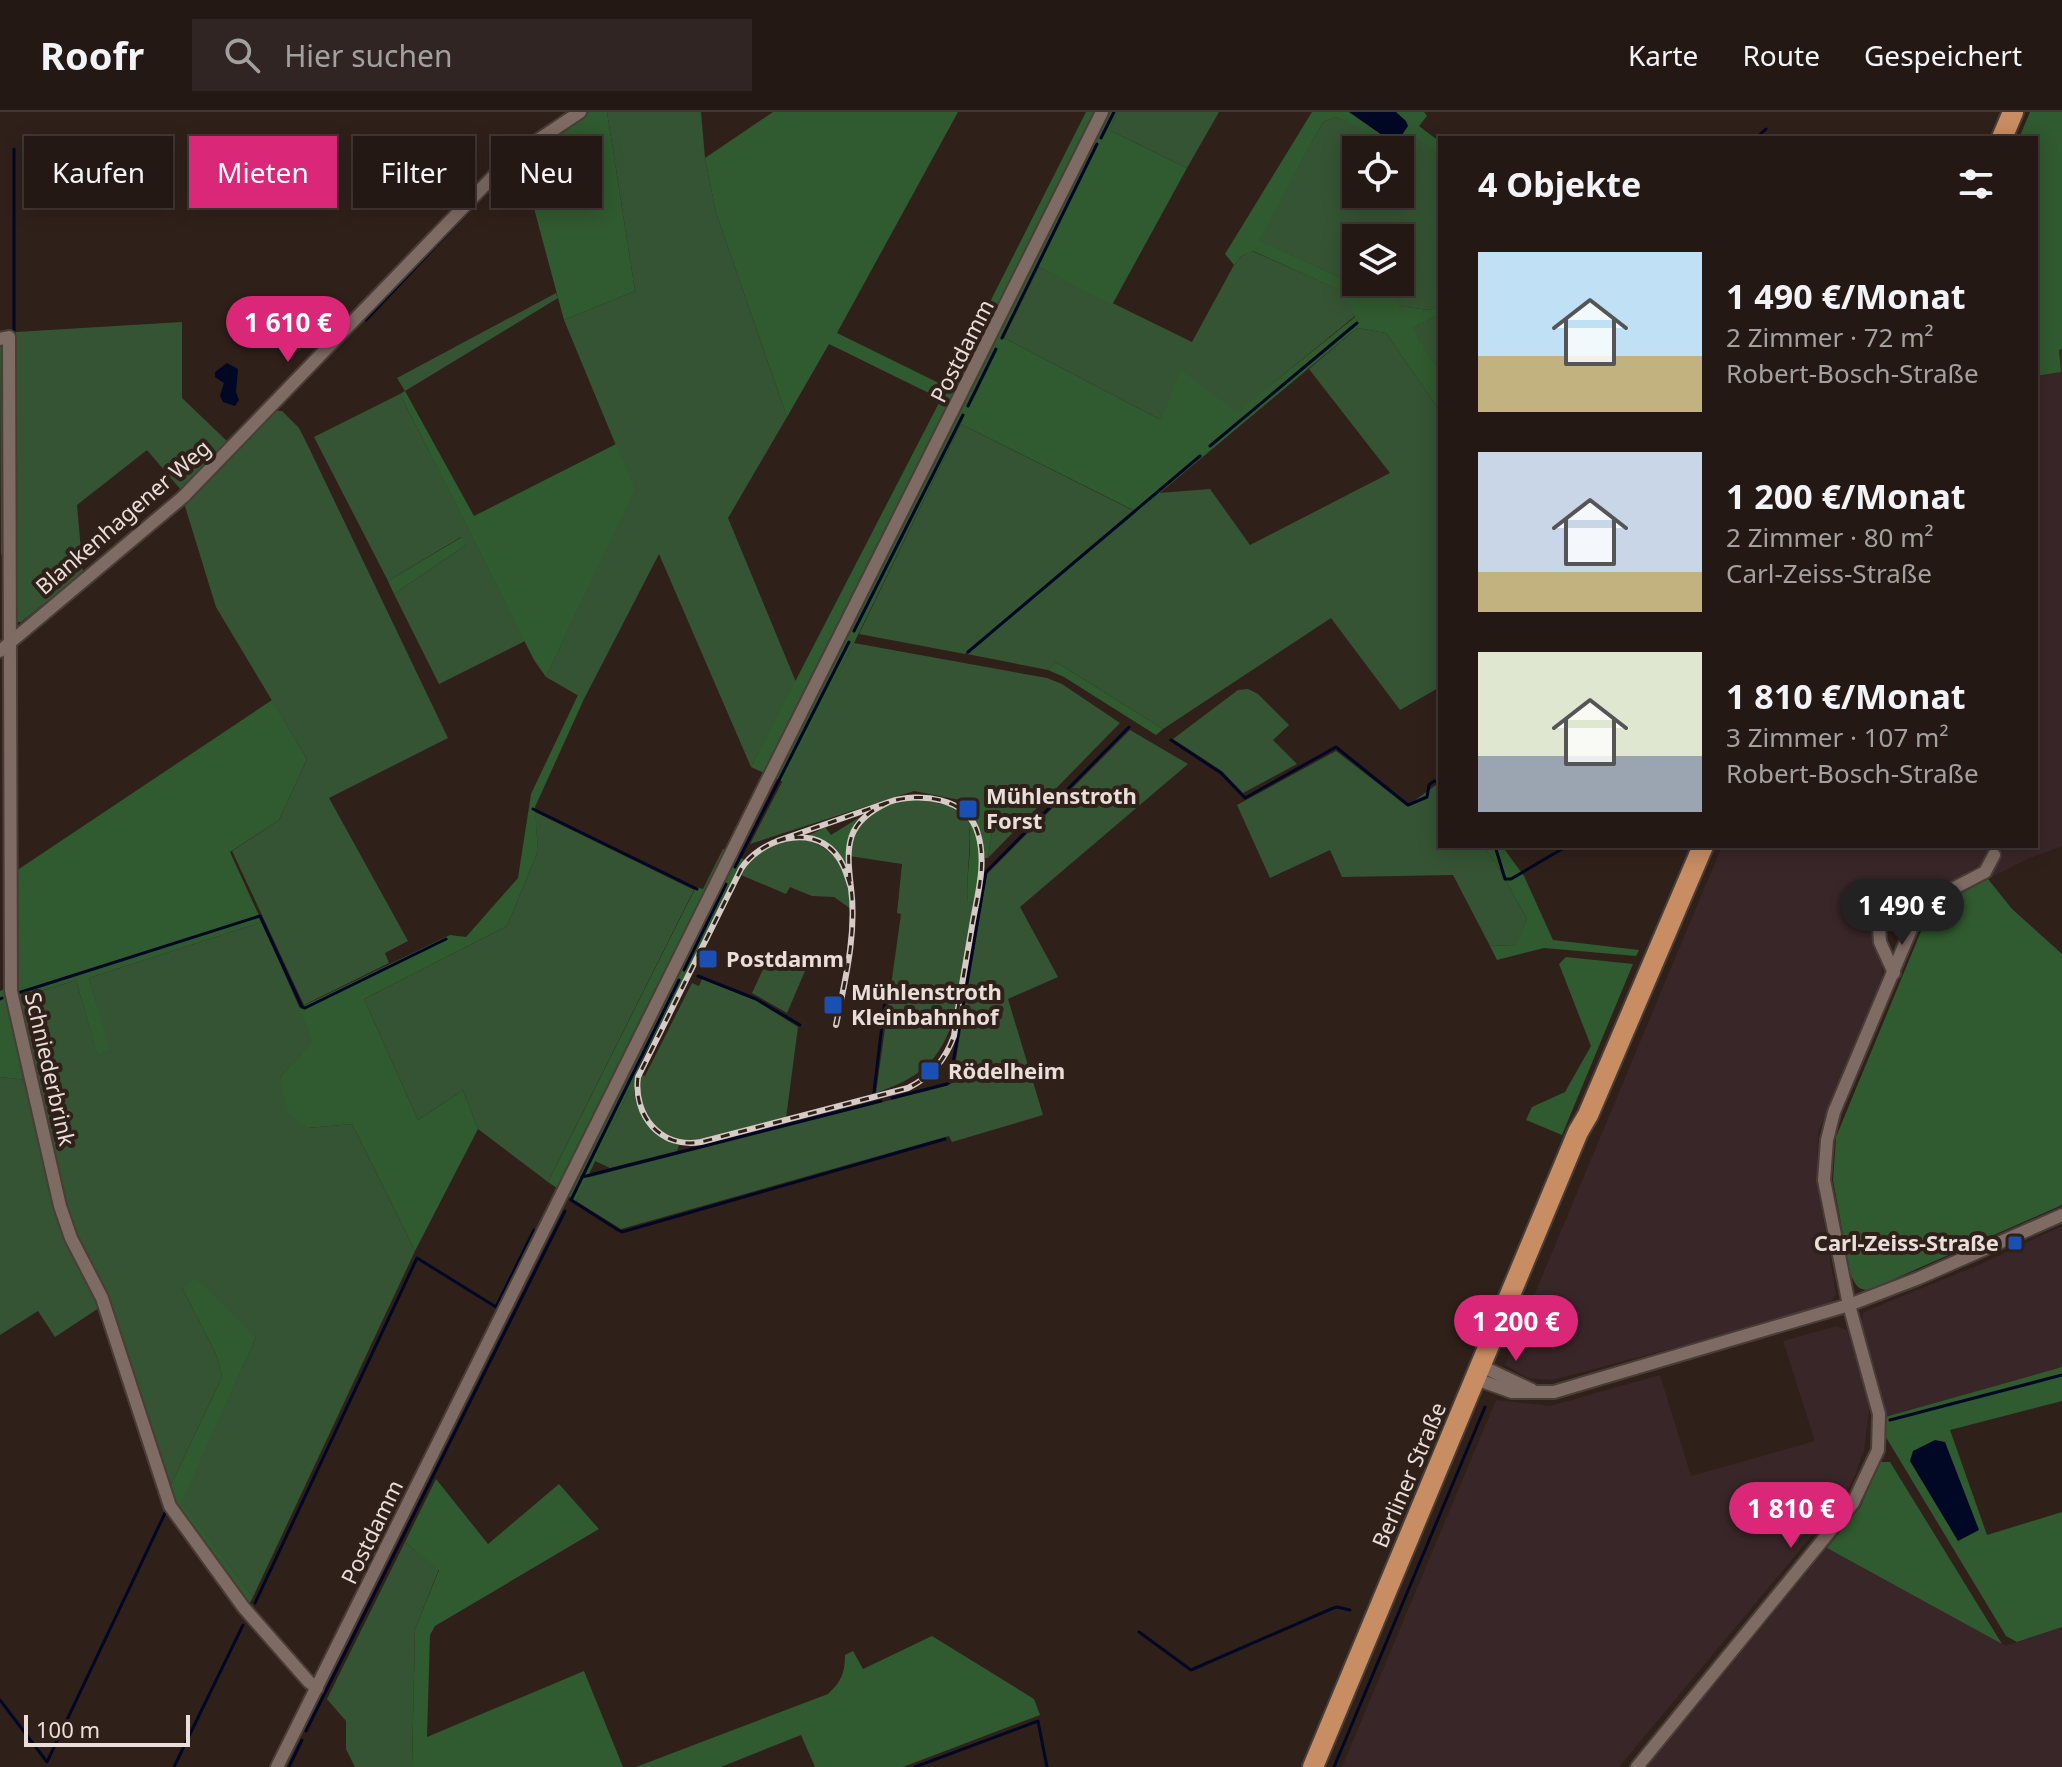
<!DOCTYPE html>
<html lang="de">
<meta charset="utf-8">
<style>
:root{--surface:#241814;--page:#302522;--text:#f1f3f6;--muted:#a3a0a0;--line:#413734;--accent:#db2777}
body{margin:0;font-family:"Noto Sans",sans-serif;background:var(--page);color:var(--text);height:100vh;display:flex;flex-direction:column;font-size:30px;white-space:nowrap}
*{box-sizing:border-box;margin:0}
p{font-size:26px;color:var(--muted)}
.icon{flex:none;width:44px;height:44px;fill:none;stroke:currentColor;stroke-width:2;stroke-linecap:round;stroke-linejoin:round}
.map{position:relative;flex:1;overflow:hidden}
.panel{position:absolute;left:1438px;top:24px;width:600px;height:712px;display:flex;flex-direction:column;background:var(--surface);border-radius:0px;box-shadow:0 4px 20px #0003,0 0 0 2px var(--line)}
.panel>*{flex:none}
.banner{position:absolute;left:24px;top:24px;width:760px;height:72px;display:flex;gap:16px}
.buttons{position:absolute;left:1342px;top:24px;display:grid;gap:16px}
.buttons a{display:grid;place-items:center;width:72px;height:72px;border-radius:0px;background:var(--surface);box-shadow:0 4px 20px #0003,0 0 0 2px var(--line);font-size:40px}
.scale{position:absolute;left:24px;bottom:20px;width:166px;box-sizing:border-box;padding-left:8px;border:4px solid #e9deda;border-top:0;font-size:22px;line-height:28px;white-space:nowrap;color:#e9deda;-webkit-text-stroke:6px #30201a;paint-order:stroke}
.price{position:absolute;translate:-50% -68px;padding:0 18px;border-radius:28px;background:var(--accent);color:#fff;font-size:26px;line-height:52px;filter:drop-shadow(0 2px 4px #0008)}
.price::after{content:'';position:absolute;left:50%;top:48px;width:24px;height:18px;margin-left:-12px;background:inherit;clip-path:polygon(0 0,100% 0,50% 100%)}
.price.current{background:#222;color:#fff}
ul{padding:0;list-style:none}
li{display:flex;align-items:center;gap:24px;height:200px;padding:0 40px}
li span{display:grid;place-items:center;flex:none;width:224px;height:160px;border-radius:0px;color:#555}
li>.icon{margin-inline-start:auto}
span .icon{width:96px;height:96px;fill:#fffc;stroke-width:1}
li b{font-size:34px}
h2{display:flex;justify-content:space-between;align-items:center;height:96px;padding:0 40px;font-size:34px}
.tag{padding:0 28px;border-radius:0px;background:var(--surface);box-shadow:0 4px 20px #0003,0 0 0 2px var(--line);font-size:28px;line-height:72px}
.tag.current{background:var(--accent);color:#fff}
header{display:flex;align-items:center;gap:48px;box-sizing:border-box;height:112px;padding:0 40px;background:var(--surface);border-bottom:2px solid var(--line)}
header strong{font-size:38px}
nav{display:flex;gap:44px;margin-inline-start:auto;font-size:28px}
.search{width:560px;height:72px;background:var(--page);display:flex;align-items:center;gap:20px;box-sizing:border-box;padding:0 28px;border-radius:0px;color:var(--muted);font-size:30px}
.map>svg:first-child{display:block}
.industrial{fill:#392628}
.green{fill:#355433;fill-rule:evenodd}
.forest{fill:#305a2f}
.water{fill:#000825}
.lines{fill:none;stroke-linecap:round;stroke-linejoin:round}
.stream{stroke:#000825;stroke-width:3}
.street-casing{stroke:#493d38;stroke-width:16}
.primary-casing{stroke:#493d38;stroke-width:24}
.street{stroke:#7e6b63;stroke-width:12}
.primary{stroke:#c88d63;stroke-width:20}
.rail-casing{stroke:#d6cbc6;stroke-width:6}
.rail{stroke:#30201a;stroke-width:3;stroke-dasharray:9;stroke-linecap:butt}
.transit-dot{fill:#1a4fb4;stroke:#30201a;stroke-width:3}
.labels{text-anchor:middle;stroke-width:8;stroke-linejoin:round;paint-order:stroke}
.street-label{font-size:22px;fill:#e9deda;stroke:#30201a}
.poi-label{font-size:22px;font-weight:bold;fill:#e9deda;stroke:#30201a;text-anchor:start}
</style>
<header>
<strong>Roofr</strong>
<div class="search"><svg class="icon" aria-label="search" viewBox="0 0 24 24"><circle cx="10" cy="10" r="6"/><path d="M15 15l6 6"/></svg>Hier suchen</div>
<nav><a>Karte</a><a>Route</a><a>Gespeichert</a></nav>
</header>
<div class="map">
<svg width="2062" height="1655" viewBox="0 0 2062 1655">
<rect width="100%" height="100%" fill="#30201a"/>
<!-- industrial -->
<g class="industrial">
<polygon points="2062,237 2062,734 2025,748 1988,767 1977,754 1961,765 1887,801 1876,809 1871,820 1882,852 1882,866 1818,1021 1817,1069 1836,1182 1831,1190 1818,1195 1742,1218 1552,1268 1528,1266 1505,1253 1722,734 2036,734 2036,264 2061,260 2059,238"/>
<polygon points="2062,1114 2062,1255 1885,1305 1880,1276 1861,1210 1864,1200 1981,1152"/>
<polygon points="1837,1214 1847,1218 1870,1291 1864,1338 1856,1361 1844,1385 1619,1655 1342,1655 1496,1288 1550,1294 1660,1263 1691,1364 1815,1329 1783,1229"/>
<polygon points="1827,1436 2006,1534 2062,1515 2062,1655 1647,1655"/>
</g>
<!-- green -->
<g class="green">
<polygon points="607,0 701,0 705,46 716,101 787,305 728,406 796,570 751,655 659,442 584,587 546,565 634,377 564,208 635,179"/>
<polygon points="1118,0 1219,0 1187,56 1109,18"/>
<path d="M 1336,5 L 1355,13 L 1390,38 L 1356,38 L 1356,82 L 1400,82 L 1400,40 L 1413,22 L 1440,45 L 1440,193 L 1429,198 L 1398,194 L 1392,184 L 1378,183 L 1258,128 L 1323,10 ZM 1356,126 L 1400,126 L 1400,170 L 1356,170 Z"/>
<polygon points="1252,139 1345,180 1355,204 1237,301 1161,308 1004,226 1039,155 1192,230 1234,153 1242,144"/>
<polygon points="556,181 558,186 405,279 397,266"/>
<polygon points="1440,203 1440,260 1411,216"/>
<polygon points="182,210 182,286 229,331 181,378 147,338 77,393 83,461 21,510 16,510 16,220"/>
<polygon points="1357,216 1386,221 1440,299 1440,575 1400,598 1331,506 1163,617 1056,550 1048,558 967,542 1159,381 1210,377 1250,433 1390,361 1309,257"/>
<polygon points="0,231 3,231 6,442 1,443"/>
<polygon points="400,282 525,529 439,572 394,482 466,433 461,425 388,469 314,325"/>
<polygon points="275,299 282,299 299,316 310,338 448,626 329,686 408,829 385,841 389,851 304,893 232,739 279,708 307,647 216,495 184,391"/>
<polygon points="961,312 1134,399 965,542 859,522"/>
<polygon points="854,531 1047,566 1062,572 1120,611 988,746 996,695 914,679 750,732"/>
<polygon points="1248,577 1258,582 1289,613 1273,628 1297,652 1243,681 1222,659 1173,627 1238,578"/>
<polygon points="1130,618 1188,652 1020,795 1058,865 1008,887 1043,1003 952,1030 949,1024 621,1117 576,1089 586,1066 949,973 952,971 987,762"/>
<polygon points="1336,639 1407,694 1436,673 1440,678 1440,734 1483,734 1496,751 1527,807 1517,833 1490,834 1453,763 1342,765 1330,738 1270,766 1237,693"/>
<path d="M 916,686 L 950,694 L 968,707 C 973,734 965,762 968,790 L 974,791 C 966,839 963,923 925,955 C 911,968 894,974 876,981 L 901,802 L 897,801 L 902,752 L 849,744 C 850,708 883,689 916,686 Z"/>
<polygon points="535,700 694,778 548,1070 478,1017 463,978 418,1008 364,887 507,814 538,739"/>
<path d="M 798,727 C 834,731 853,761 851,797 L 834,785 L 812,784 L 790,775 L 786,782 L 741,763 C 753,740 773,730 798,727 Z"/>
<polygon points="262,810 314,929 280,965 308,1016 352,1012 415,1139 253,1485 180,1391 256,1226 182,1176 216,1242 222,1265 169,1377 66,1092 16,887 76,868 97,941 109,938 89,866"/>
<polygon points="779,850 808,852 787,901 752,881 766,851"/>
<path d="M 702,867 L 755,888 L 798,915 L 786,1006 C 761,1013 707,1032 683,1029 C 650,1026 637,992 641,963 L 645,964 L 692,871 L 699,874 Z"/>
<polygon points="0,965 27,968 56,1093 102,1194 55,1225 38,1199 0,1223"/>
<path d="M 629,979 L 634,979 C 638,1008 653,1022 679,1033 L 677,1039 L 610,1056 L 595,1049 Z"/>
<polygon points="405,1430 439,1457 415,1517 412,1655 355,1655 346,1637 346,1609 327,1587"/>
</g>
<!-- forest -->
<g class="forest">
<polygon points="589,0 607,0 635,179 564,208 521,48"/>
<path d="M 773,0 L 958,0 L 837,221 L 947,275 L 1086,0 L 1118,0 L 1109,18 L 1187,56 L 1112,193 L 1039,155 L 1004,226 L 1161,308 L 1181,258 L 1237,300 L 1355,205 L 1344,180 L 1253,139 L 1242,144 L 1234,153 L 1225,142 L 1312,0 L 1424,0 L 1427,4 L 1419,14 L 1440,30 L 1440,45 L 1413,23 L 1400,40 C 1376,32 1361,15 1336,5 L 1323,10 L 1259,128 L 1378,183 L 1393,184 L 1399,194 L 1429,198 L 1440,193 L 1440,203 L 1412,216 L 1440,260 L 1440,299 L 1386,221 L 1357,216 L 1137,400 L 961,312 L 854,531 L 783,670 L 751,655 L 941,287 L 829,232 L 787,305 L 716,101 L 705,46 Z"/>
<polygon points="2030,0 2062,0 2062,237 2059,238 2061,260 2036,264 2036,26 2019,26"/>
<polygon points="405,279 474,404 616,332 635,377 546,565 534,548 400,282"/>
<polygon points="462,425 466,433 394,482 388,469"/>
<polygon points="1056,550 1163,617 1156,623 1064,565 1048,558"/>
<polygon points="578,583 584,587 535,695 538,739 507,814 364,887 418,1008 463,978 478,1017 415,1139 352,1012 308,1016 287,1001 280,965 313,929 299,896 450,823 466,825 518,766 531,682"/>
<polygon points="272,588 307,647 279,708 230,740 262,810 89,866 110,938 97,942 76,868 16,887 16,759"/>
<polygon points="964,688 996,695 988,746 985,746 981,721 973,705 977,698 963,692"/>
<path d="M 868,700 C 849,716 845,731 846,755 C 839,737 826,728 808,724 L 825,715 L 831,723 Z"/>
<path d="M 968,707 C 987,731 978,763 974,791 L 968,790 C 965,763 974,735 968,707 Z"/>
<polygon points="1483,734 1502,734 1524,764 1553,828 1639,838 1636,844 1544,836 1497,848 1490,834 1516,833 1527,807 1496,751"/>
<polygon points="723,737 745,748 639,954 634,979 629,979 576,1089 548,1070 696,775 703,777"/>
<path d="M 1988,767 L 2012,797 L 2062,842 L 2062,1093 L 1869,1178 C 1857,1178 1855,1172 1850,1161 L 1833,1068 L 1836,1025 L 1926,807 L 1936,795 Z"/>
<polygon points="1566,845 1633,852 1562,1023 1526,1008 1532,995 1565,980 1591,934 1559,852"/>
<polygon points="5,877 27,968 0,965 0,879"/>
<polygon points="195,1166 256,1226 181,1391 253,1485 248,1494 172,1392 169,1377 222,1265 216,1242 182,1176"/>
<polygon points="2062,1255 2062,1289 1950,1318 1987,1423 2062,1400 2062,1515 2017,1530 2006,1524 1884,1322 1885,1305"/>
<polygon points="1879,1350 1890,1350 2002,1532 1827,1436 1861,1394"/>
<polygon points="436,1367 488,1432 559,1372 599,1417 435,1514 430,1523 427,1625 584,1559 623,1655 412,1655 415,1517 439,1458 405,1430"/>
<path d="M 932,1524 L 1034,1587 L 1040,1603 L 903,1655 L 815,1655 L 801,1623 L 721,1655 L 636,1655 L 828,1582 C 841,1570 845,1561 845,1543 L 853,1539 L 863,1557 Z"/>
</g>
<!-- water -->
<g class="water">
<polygon points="1349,0 1396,0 1406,9 1408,14 1398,29 1392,30"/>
<polygon points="227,251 238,257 236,280 239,288 235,294 223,290 220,284 224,271 215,265 215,260"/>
<polygon points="1935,1328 1945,1330 1979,1418 1958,1429 1910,1349 1913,1339"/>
</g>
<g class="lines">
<!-- stream -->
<g class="stream">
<polyline points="1101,26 1114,0"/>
<polyline points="1756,26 1766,17"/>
<polyline points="14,37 14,218"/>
<polyline points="366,208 514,51"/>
<polyline points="1002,226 1097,32"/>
<polyline points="968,294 996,237"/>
<polyline points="1210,334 1357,211"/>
<polyline points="854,519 963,303"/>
<polyline points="968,540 1200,344"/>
<polyline points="1171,628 1221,661 1245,686 1336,635 1408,693 1427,685 1429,673 1434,669 1440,671"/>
<polyline points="533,697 697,777"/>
<polyline points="1495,734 1505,767 1511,767 1567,734"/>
<polyline points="735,755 849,530"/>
<polyline points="684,858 726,772"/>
<polyline points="698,864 756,887 800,913"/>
<polyline points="679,868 571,1088 618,1118 622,1120 945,1027"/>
<polyline points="18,881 260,804 302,895 305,896 446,827"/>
<polyline points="0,887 2,886"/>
<polyline points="874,980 886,880"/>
<polyline points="892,986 947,972 950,969 986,760 1129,615"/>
<polyline points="582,1065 881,989"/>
<polyline points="1890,1308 2062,1263"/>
<polyline points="255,1491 417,1146 496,1195 534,1118"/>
<polyline points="1139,1520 1191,1558 1331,1497 1337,1495 1350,1498"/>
<polyline points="0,1588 47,1650 166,1399"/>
<polyline points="306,1619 565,1099"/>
<polyline points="174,1655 243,1513"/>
<polyline points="289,1655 302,1628"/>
<polyline points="915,1655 1038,1609 1047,1655"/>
<polyline points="1334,1655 1485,1295"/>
</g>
<defs>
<g id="street">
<polyline points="0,227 9,225 11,879 60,1094 71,1126 102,1186 170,1394 244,1496 309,1570 317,1576"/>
<polyline points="0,539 183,385 511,46 580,0"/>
<path d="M 1894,861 L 1880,830 L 1879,816 C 1890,803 1899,806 1914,812"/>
<polyline points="1481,1254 1532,1278"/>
<polyline points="1476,1267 1512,1280 1554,1280 1849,1193 1919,1166 2062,1103"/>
<polyline points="277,1655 765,673 1102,0"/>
<polyline points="1637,1655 1853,1391 1878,1338 1879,1302 1849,1193 1824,1068 1827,1028 1834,1000 1917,803 1931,788 1985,760 1994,743"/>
</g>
<g id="primary">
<polyline points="2002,26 2013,0"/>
<polyline points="1313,1655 1578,1020 1588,1003 1703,734"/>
</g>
</defs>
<!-- street casing -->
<use href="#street" class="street-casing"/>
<!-- primary casing -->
<use href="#primary" class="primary-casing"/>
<!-- street -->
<use href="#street" class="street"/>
<!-- primary -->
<use href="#primary" class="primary"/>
<defs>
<g id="rail">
<path d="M 777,729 L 889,690 C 919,680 968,685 978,722 C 987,752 977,784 972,814 C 966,850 959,887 954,924 C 945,948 932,964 908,976 L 701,1030 C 660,1037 633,1003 638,965 L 741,757 C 760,728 809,711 835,741 C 844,751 847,764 851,776 C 846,733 845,710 889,690"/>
<path d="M 836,913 C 845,869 857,821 851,776"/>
</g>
</defs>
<!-- rail casing -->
<use href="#rail" class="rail-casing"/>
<!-- rail -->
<use href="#rail" class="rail"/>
</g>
<!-- markers -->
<g class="transit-dot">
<rect x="958" y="687" width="20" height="20" rx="4"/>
<rect x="698" y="837" width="20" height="20" rx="4"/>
<rect x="823" y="883" width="20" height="20" rx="4"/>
<rect x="920" y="949" width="20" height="20" rx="4"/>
<rect x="2007" y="1123" width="16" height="16" rx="4"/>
</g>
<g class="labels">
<!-- street labels -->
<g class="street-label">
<text transform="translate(962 239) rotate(-63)" y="8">Postdamm</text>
<text transform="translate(123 405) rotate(-41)" y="8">Blankenhagener Weg</text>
<text transform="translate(50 957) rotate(77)" y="8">Schniederbrink</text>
<text transform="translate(1409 1363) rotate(-67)" y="8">Berliner Straße</text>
<text transform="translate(372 1420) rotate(-64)" y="8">Postdamm</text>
</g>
<!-- poi labels -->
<g class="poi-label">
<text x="986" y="692">Mühlenstroth<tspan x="986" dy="25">Forst</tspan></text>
<text x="726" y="855">Postdamm</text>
<text x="851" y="888">Mühlenstroth<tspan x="851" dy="25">Kleinbahnhof</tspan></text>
<text x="948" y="967">Rödelheim</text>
<text x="1999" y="1139" text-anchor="end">Carl-Zeiss-Straße</text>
</g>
</g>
</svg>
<div class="buttons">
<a><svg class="icon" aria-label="locate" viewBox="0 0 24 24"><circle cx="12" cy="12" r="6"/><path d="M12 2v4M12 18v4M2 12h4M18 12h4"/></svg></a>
<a><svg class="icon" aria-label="layers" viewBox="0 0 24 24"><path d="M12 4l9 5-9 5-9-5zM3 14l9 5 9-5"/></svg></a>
</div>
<div class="scale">100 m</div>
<b class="price" style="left:288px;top:252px">1 610 €</b>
<b class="price current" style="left:1902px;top:835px">1 490 €</b>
<b class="price" style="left:1516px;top:1251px">1 200 €</b>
<b class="price" style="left:1791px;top:1438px">1 810 €</b>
<div class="banner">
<a class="tag">Kaufen</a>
<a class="tag current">Mieten</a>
<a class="tag">Filter</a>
<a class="tag">Neu</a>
</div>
<section class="panel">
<h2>4 Objekte<svg class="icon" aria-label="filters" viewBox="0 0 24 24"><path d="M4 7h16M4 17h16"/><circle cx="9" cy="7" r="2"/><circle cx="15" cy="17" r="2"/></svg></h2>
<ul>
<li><span style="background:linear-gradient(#bfe0f5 65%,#c2b280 0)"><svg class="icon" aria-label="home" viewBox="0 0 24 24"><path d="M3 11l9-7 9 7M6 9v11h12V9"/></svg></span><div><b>1 490 €/Monat</b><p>2 Zimmer · 72 m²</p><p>Robert-Bosch-Straße</p></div></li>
<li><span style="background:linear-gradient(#c9d6e8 75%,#c2b280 0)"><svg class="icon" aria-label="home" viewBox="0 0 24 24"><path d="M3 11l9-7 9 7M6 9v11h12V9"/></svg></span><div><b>1 200 €/Monat</b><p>2 Zimmer · 80 m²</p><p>Carl-Zeiss-Straße</p></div></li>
<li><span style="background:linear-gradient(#dfe7d0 65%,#9aa5b1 0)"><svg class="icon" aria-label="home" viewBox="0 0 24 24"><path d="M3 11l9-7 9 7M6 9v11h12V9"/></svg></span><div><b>1 810 €/Monat</b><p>3 Zimmer · 107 m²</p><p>Robert-Bosch-Straße</p></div></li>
</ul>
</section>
</div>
